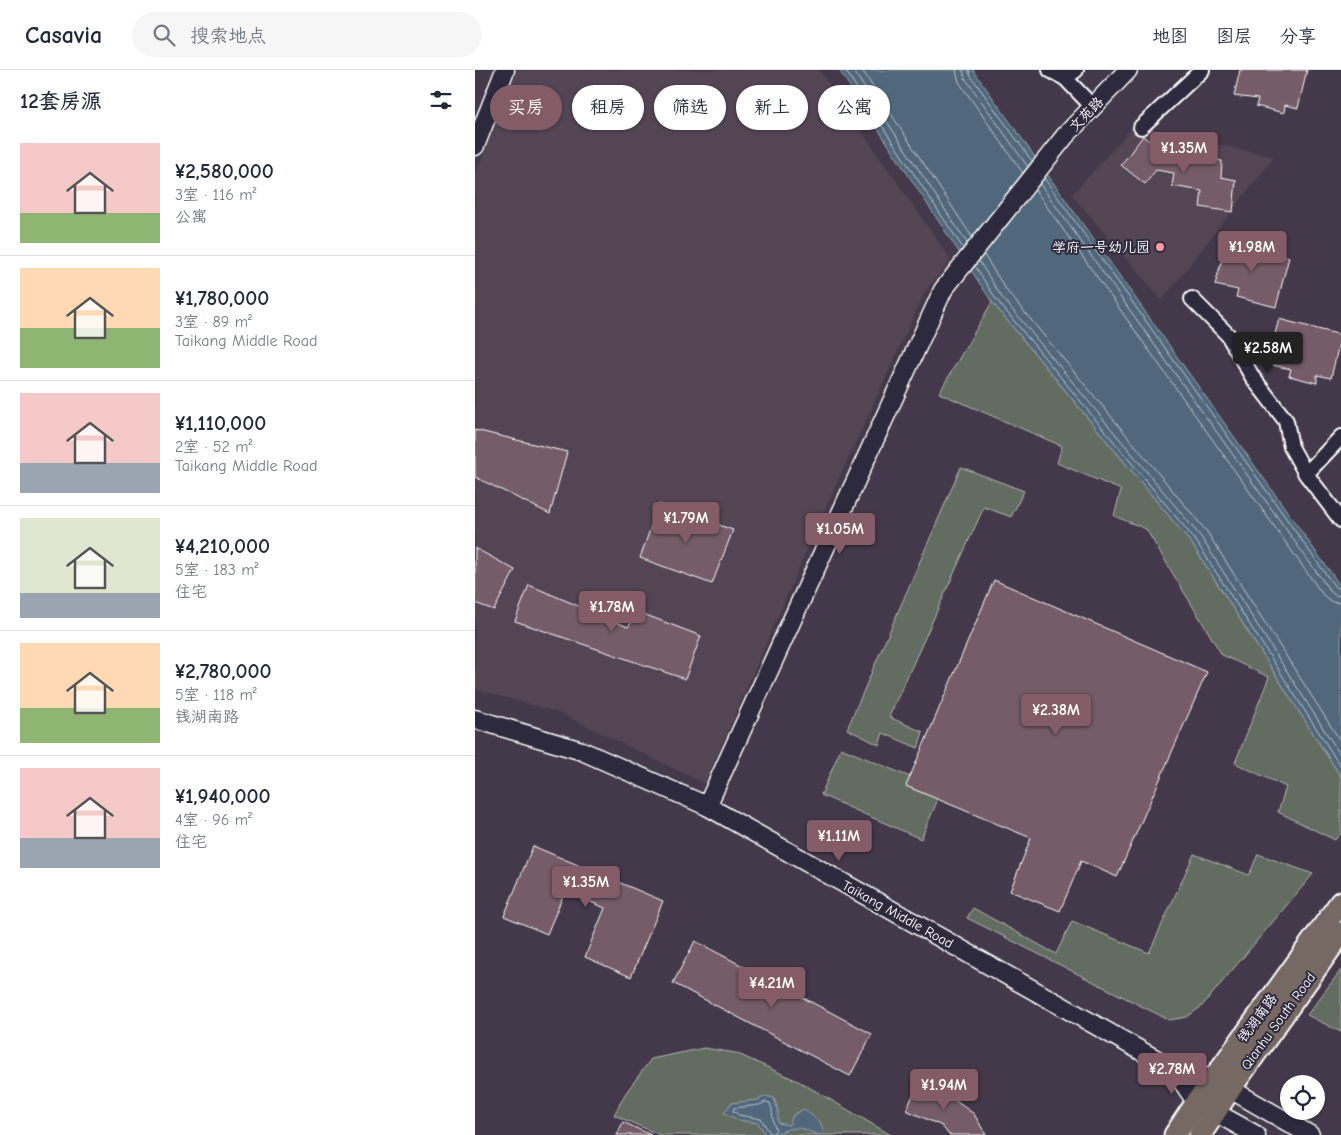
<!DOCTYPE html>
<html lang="zh">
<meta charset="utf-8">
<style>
:root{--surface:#fff;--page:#f6f6f7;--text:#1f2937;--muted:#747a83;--line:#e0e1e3;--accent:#845c67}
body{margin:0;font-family:"Comic Neue","LXGW WenKai TC",sans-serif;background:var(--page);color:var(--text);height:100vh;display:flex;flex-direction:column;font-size:19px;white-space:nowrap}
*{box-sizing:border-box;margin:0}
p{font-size:16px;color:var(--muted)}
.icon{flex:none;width:28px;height:28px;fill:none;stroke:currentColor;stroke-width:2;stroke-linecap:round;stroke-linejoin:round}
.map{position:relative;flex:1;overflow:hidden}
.details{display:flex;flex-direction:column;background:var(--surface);width:475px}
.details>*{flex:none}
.top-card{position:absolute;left:15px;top:15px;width:475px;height:45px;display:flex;gap:10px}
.fabs{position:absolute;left:805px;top:1005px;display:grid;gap:10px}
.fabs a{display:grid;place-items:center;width:45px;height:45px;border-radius:50%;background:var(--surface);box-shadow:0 1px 4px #0004;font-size:25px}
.price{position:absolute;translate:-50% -42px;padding:0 11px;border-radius:5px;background:var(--accent);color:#fff;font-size:16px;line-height:32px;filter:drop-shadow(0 1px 2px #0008)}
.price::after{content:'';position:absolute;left:50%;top:30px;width:15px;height:11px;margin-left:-8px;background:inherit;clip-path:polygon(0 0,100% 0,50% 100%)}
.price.current{background:#222;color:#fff}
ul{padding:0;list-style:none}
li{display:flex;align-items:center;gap:15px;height:125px;padding:0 20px}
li+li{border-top:1px solid var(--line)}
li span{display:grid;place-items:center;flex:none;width:140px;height:100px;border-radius:0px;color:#555}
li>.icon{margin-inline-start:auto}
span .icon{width:60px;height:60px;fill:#fffc;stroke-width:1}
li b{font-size:21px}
h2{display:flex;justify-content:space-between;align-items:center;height:60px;padding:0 20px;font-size:21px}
.tag{padding:0 18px;border-radius:22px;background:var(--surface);box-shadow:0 1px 4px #0004;font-size:18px;line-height:45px}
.tag.current{background:var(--accent);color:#fff}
header{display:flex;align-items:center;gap:30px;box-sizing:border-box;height:70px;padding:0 25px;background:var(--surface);border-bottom:1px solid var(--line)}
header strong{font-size:24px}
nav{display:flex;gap:28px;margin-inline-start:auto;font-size:18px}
.search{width:350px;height:45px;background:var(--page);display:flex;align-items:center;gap:12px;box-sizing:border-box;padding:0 18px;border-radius:28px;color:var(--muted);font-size:19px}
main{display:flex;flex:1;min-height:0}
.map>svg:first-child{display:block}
.built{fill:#524453}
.green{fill:#646c60;stroke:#b2b6b0}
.water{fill:#51687c;stroke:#97a4b0}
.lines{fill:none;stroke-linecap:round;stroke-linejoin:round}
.shore{stroke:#b9c3cb;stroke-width:1}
.building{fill:#745c67;stroke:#fff}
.minor-casing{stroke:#fff;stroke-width:18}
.tertiary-casing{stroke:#fff;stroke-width:21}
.secondary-casing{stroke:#fff;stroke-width:22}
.primary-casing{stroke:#fff;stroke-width:25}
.minor{stroke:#2f2a3d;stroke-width:14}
.tertiary{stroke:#2f2a3d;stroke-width:18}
.secondary{stroke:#2f2a3d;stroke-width:19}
.primary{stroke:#766964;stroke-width:21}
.poi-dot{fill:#ff9aa2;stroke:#2f2a3d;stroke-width:2}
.labels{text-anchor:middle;stroke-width:4;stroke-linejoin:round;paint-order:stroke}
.street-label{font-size:14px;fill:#fff;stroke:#2f2a3d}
.poi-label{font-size:14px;fill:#fff;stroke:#2f2a3d;text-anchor:end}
</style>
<header>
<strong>Casavia</strong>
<div class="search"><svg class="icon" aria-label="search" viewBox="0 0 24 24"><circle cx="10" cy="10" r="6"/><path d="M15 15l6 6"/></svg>搜索地点</div>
<nav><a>地图</a><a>图层</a><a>分享</a></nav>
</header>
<main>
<section class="details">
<h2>12套房源<svg class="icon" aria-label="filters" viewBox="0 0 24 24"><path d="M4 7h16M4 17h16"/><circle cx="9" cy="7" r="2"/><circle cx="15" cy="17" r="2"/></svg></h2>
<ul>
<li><span style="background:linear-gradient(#f6c9c9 70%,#8fb573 0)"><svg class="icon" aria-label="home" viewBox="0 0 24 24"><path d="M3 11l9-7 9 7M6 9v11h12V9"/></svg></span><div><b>¥2,580,000</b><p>3室 · 116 m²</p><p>公寓</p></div></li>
<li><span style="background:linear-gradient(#ffd9b3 60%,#8fb573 0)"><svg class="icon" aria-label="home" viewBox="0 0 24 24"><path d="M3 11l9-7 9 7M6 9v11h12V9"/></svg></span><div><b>¥1,780,000</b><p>3室 · 89 m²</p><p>Taikang Middle Road</p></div></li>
<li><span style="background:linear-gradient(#f6c9c9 70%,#9aa5b1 0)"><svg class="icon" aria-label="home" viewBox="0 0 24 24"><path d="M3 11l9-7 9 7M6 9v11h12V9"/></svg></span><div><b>¥1,110,000</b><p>2室 · 52 m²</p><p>Taikang Middle Road</p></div></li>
<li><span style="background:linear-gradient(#dfe7d0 75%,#9aa5b1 0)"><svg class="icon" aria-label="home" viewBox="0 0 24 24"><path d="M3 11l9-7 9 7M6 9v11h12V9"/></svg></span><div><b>¥4,210,000</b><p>5室 · 183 m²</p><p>住宅</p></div></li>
<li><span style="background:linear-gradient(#ffd9b3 65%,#8fb573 0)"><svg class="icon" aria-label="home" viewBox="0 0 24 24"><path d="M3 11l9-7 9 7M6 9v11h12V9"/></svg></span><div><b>¥2,780,000</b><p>5室 · 118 m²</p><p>钱湖南路</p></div></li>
<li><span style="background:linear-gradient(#f6c9c9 70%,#9aa5b1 0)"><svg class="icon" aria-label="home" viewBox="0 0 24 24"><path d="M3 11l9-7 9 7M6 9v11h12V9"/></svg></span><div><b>¥1,940,000</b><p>4室 · 96 m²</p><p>住宅</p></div></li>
</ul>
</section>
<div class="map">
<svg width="866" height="1065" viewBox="0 0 866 1065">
<rect width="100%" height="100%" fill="#44394a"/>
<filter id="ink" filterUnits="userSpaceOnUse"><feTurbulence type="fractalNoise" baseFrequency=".02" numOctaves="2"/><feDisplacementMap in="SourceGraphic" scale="10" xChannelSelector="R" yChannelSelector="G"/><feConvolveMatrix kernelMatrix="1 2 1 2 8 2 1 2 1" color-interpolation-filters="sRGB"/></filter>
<g filter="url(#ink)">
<!-- built -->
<g class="built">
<polygon points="42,0 344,0 476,190 451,220 344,452 230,714 85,643 0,619 0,106"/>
<polygon points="660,54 666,57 799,87 687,230 597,125"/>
</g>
<!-- green -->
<g class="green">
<polygon points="517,232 717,474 866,707 866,763 860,770 803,742 811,717 760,693 794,607 747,585 671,459 639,446 646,420 582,393 587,376 464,323"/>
<polygon points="486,397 549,421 536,447 509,437 414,647 448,662 443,678 408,663 404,675 372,659"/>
<polygon points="366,678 435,707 431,716 463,729 446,769 346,725"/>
<polygon points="719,784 774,805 783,784 838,804 727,936 712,947 694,950 492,848 498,838 581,884 597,851 674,883"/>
<polygon points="866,900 866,962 832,945"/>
<polygon points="229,978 261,983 325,1012 416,1065 185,1065 139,1045 150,1024 176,989"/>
</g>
<!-- water -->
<g class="water">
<polygon points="364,0 498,0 866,517 866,707 717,474 517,232"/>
<path d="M 290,1026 L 299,1028 L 303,1040 L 303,1053 L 314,1055 L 318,1045 L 329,1039 L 346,1053 L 349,1065 C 337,1065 332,1058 322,1058 C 310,1058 303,1065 291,1065 L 283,1053 L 263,1050 L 249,1043 L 256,1033 L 283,1030 Z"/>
</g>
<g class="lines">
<!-- shore -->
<g class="shore">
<polyline points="370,0 488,178"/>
<polyline points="378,0 492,173"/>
<polyline points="387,0 497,167"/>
<polyline points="481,0 484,12 548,103"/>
<polyline points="488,0 490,8 553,97"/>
<polyline points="494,0 495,5 557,91"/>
<polyline points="569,108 860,517 866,519"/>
<polyline points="565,114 855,521 860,525 866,526"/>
<polyline points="560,120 848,525 857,532 866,533"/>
<polyline points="509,185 532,221 732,462 866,672"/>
<polyline points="504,191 526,226 726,467 866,686"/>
<polyline points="500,196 521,229 721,471 866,697"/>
<path d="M 291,1032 L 295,1033 C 299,1042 296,1051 301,1059 L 298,1064 L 295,1063 L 286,1049 L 264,1045 L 258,1041 L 259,1038 L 284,1035 Z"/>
</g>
</g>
<!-- building -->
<g class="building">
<polygon points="765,0 832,0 823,38 810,35 809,43 781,36 783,29 759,26"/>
<polygon points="668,66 697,90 699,82 747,91 746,107 761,110 758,142 725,137 727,121 697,116 699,103 681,100 670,114 646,95"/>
<polygon points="752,170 814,187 801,237 761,227 763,220 740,215"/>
<polygon points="804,249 866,265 856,308 842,305 842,313 814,306 816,299 792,294"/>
<polygon points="0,360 92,382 75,444 0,407"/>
<polygon points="184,434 258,460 237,514 165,488"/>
<polygon points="0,478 40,500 19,540 0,533"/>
<polygon points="519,510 732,602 642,807 606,791 585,841 535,821 556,768 431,716"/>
<polygon points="54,515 153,557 163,542 226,566 210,609 40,551"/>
<polygon points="58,776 188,831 156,907 110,887 130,838 90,821 72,864 29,846"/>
<polygon points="220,871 397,964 375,1006 198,913"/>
<polygon points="447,1007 499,1044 511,1065 474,1065 467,1056 431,1040"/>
<polygon points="148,1052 176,1065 142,1065"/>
</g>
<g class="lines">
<defs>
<g id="minor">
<polyline points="575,0 590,8 618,37"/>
<polyline points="590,8 601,0"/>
<polyline points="666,57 727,0"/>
<polyline points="717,229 753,265 778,308 811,351 816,377 831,404"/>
<polyline points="866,367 831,404 866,450"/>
</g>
<g id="tertiary">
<polyline points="0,76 30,0"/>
<polyline points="0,649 107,681 232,736 700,1000 738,1009 835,1065"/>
<polyline points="232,736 468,220 590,66 653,0"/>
<polyline points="729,1036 781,1065"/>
</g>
<polyline id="secondary" points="700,1000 722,1032"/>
<g id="primary">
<polyline points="700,1065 722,1032 866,832"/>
<polyline points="725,1065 755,1019 866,863"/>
</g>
</defs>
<!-- minor casing -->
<use href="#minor" class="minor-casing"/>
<!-- tertiary casing -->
<use href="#tertiary" class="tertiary-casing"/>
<!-- secondary casing -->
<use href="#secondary" class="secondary-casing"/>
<!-- primary casing -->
<use href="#primary" class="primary-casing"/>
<!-- minor -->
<use href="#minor" class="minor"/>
<!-- tertiary -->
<use href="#tertiary" class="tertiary"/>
<!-- secondary -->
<use href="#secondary" class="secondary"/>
<!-- primary -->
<use href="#primary" class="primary"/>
</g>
</g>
<!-- markers -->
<circle class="poi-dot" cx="685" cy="177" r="5"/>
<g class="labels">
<!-- street labels -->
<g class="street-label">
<text transform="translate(611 44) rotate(-46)" y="5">文苑路</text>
<text transform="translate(423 844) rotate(29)" y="5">Taikang Middle Road</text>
<text transform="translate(782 948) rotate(-54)" y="5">钱湖南路</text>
<text transform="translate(803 951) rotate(-54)" y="5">Qianhu South Road</text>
</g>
<!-- poi labels -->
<g class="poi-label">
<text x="675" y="182">学府一号幼儿园</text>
</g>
</g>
</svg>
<div class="fabs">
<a><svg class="icon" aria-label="locate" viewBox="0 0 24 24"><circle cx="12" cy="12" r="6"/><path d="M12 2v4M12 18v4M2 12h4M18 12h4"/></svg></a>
</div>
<b class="price" style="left:709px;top:104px">¥1.35M</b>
<b class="price" style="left:777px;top:203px">¥1.98M</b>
<b class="price current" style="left:793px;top:304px">¥2.58M</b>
<b class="price" style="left:211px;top:474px">¥1.79M</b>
<b class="price" style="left:365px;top:485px">¥1.05M</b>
<b class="price" style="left:137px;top:563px">¥1.78M</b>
<b class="price" style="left:581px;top:666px">¥2.38M</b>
<b class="price" style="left:364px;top:792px">¥1.11M</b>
<b class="price" style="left:111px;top:838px">¥1.35M</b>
<b class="price" style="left:297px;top:939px">¥4.21M</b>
<b class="price" style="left:697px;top:1025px">¥2.78M</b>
<b class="price" style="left:469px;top:1041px">¥1.94M</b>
<div class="top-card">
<a class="tag current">买房</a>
<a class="tag">租房</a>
<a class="tag">筛选</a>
<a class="tag">新上</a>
<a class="tag">公寓</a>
</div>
</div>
</main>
